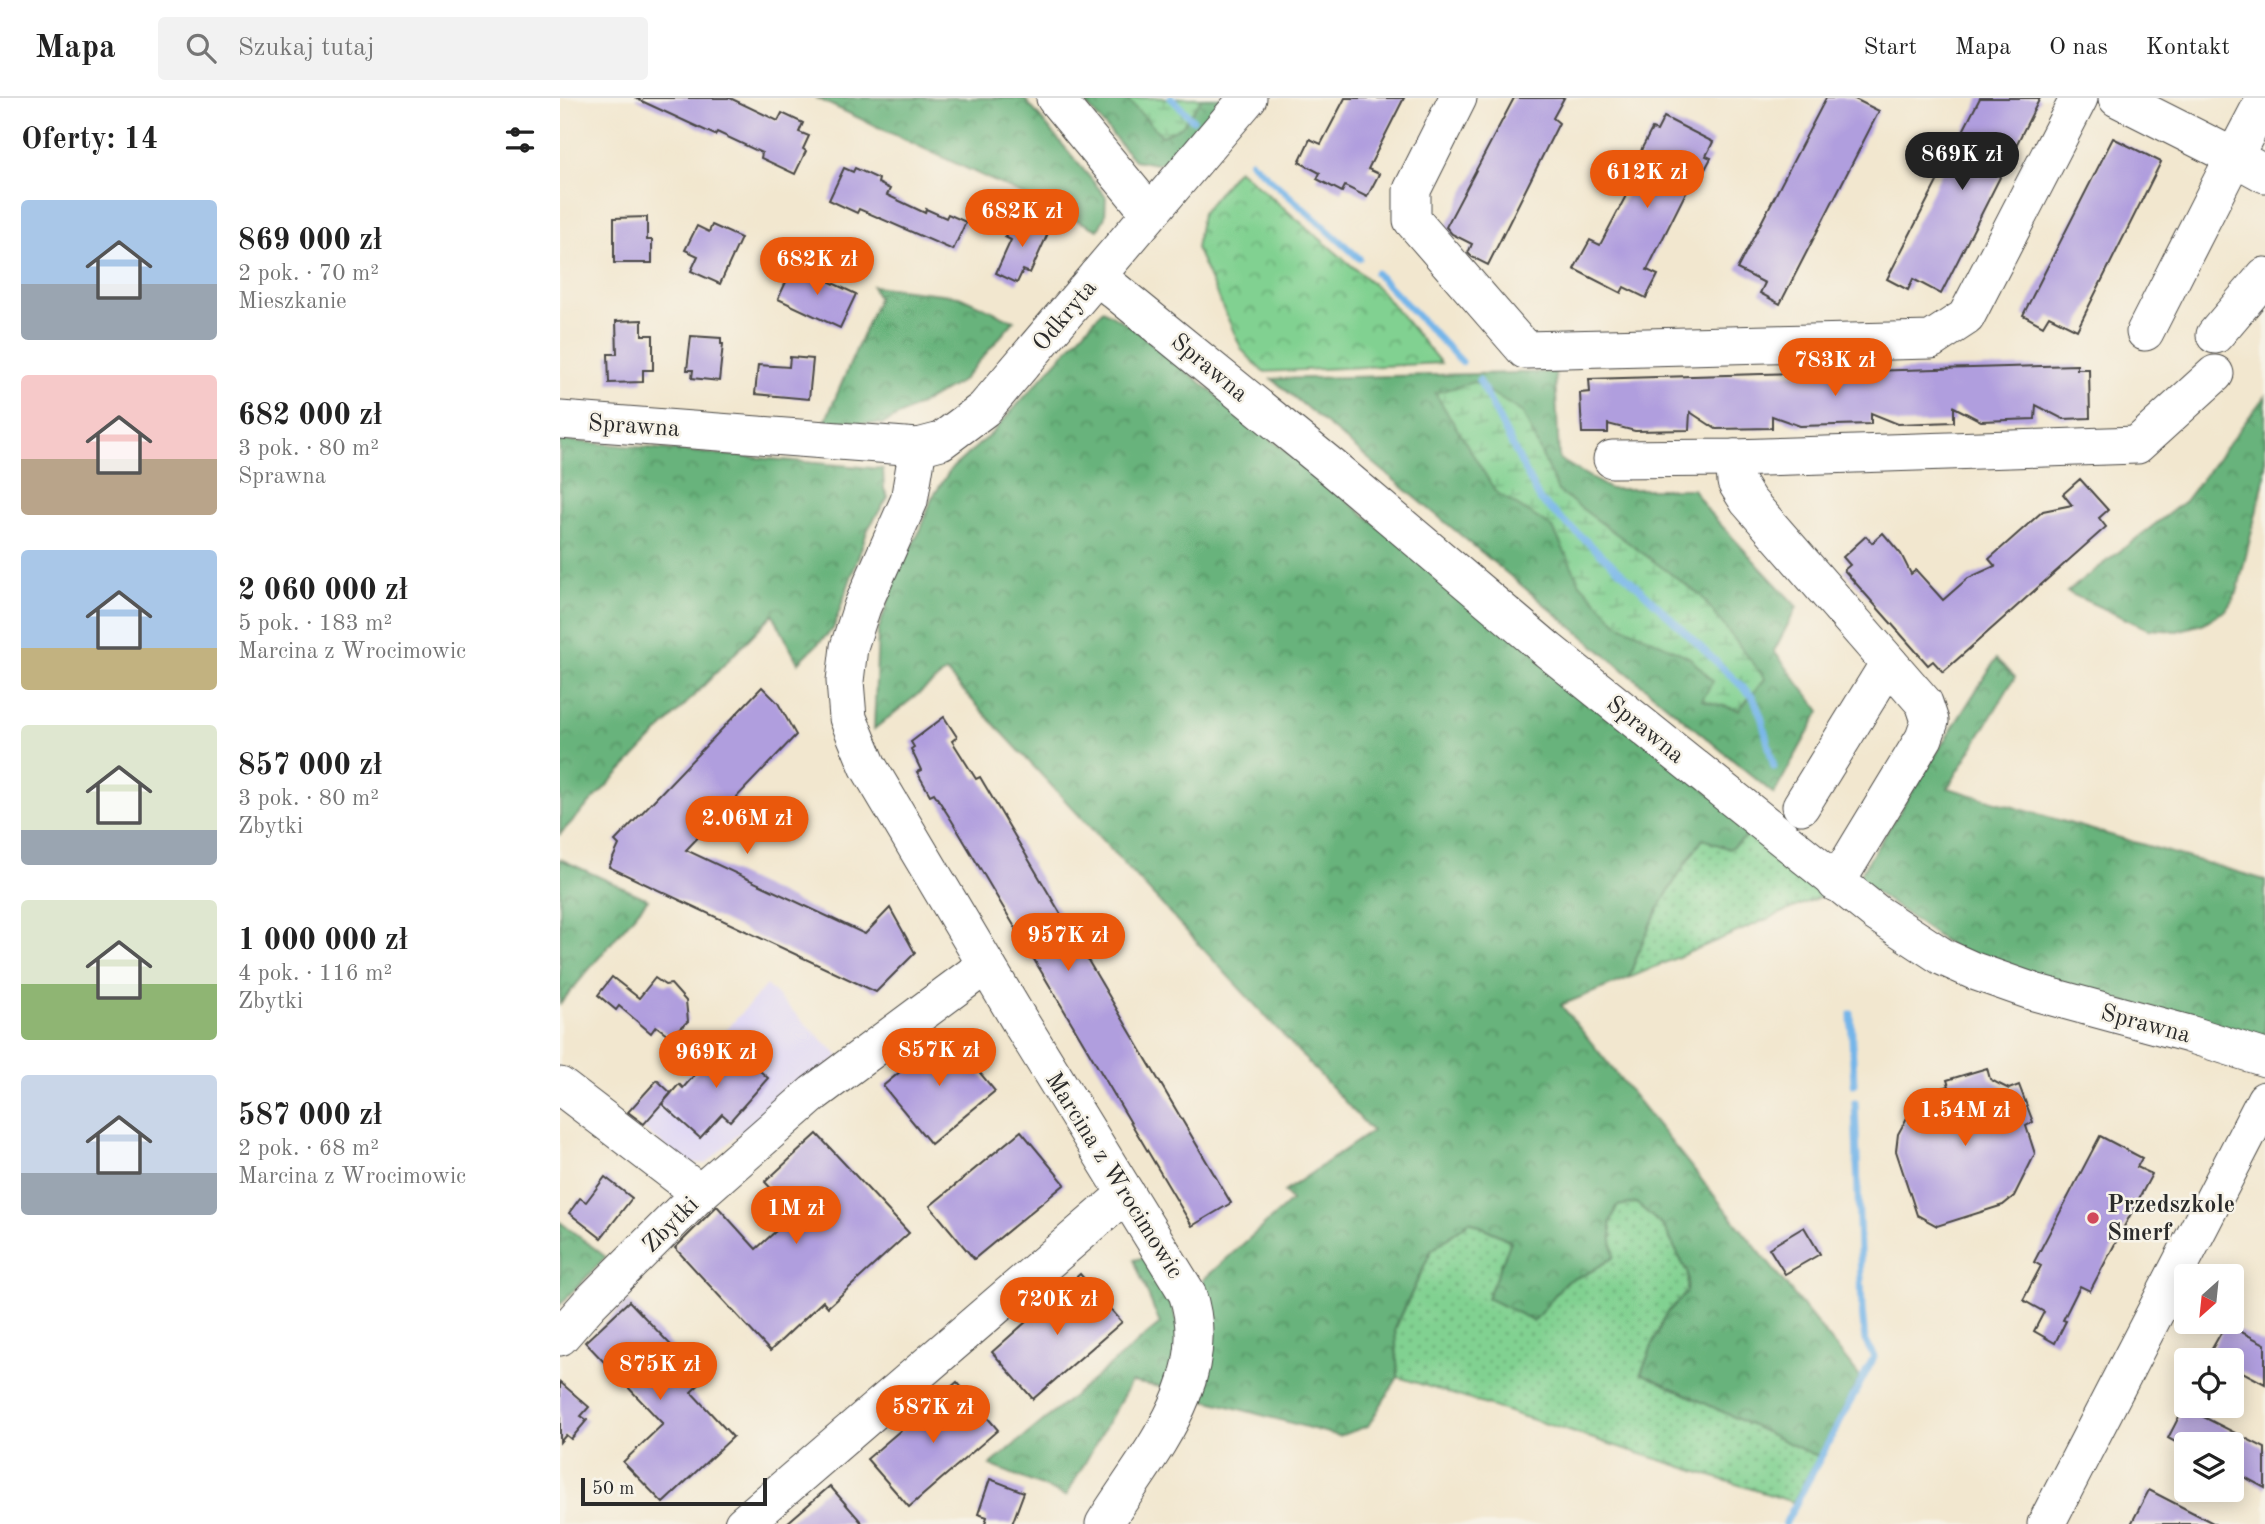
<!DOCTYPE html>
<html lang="pl">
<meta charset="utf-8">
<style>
:root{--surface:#fff;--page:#f2f2f2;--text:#222;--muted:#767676;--line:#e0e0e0;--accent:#ea580c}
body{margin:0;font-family:"Old Standard TT",serif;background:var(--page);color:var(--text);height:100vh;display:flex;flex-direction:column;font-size:26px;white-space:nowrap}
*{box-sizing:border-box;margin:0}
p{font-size:23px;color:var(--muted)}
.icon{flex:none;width:38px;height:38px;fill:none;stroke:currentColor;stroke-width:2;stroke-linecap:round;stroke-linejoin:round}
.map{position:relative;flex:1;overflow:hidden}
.side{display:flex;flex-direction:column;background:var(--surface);width:560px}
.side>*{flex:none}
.needle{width:46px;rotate:207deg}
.buttons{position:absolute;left:1614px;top:1166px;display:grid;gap:14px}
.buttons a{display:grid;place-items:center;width:70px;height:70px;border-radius:7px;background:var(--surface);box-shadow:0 4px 18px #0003;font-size:35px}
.scale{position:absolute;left:21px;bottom:18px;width:186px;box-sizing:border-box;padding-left:7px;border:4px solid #2b2b2b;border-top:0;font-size:19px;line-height:24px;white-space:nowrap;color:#2b2b2b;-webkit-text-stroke:5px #f7f3e8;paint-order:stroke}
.price{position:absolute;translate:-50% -60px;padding:0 16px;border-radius:24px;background:var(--accent);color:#fff;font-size:23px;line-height:46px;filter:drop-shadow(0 2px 4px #0008)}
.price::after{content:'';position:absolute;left:50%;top:42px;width:21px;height:16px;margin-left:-10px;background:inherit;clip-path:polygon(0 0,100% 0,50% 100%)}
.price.selected{background:#222;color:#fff}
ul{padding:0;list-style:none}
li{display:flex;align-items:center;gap:21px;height:175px;padding:0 21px}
li span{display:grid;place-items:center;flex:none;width:196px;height:140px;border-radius:7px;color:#555}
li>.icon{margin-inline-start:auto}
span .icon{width:84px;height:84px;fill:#fffc;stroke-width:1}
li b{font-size:30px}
h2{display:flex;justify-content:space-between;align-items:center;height:84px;padding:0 21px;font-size:30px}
header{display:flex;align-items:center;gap:42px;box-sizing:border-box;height:98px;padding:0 35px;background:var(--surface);border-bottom:2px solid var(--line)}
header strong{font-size:33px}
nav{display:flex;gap:38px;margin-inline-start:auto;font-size:24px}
.search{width:490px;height:63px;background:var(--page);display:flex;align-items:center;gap:18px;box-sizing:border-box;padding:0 24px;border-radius:7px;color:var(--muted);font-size:26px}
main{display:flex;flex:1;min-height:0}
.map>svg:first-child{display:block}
.built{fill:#ded5f6}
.grass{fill:url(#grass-dots);stroke:#567e5e;stroke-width:2}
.forest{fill:url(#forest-crowns);stroke:#4a6f53;stroke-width:2}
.wetland{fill:url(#wetland-marsh);stroke:#567e5e;stroke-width:2}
.park{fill:url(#park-crowns);stroke:#567e5e;stroke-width:2}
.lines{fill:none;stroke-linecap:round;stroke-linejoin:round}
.stream{stroke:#74b5e9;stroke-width:7}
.building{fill:#b09ede}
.minor-casing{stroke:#494744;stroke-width:39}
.minor{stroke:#fff;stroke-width:37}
.poi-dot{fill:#d1495b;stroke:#f7f3e8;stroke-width:2.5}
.labels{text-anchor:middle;stroke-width:5;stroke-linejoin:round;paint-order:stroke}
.street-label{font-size:24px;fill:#2b2b2b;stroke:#f7f3e8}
.poi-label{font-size:24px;font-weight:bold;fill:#2b2b2b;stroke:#f7f3e8;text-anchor:start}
</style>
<header>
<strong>Mapa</strong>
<div class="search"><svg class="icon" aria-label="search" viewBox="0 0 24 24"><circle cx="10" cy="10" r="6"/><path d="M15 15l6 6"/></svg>Szukaj tutaj</div>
<nav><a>Start</a><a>Mapa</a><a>O nas</a><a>Kontakt</a></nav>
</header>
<main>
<section class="side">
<h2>Oferty: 14<svg class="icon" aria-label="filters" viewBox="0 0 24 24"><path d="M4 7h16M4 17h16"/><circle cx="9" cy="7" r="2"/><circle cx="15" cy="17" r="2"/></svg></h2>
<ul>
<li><span style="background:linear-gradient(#a9c7e8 60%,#9aa5b1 0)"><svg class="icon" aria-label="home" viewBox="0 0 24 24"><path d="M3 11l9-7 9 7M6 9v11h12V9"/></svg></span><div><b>869 000 zł</b><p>2 pok. · 70 m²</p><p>Mieszkanie</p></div></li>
<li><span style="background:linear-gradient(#f6c9c9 60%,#b9a48a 0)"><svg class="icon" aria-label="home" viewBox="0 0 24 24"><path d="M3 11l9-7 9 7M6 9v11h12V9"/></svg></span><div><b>682 000 zł</b><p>3 pok. · 80 m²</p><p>Sprawna</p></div></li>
<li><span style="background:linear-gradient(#a9c7e8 70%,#c2b280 0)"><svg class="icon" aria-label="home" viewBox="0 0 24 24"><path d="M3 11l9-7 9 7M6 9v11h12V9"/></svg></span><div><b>2 060 000 zł</b><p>5 pok. · 183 m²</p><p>Marcina z Wrocimowic</p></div></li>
<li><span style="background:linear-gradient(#dfe7d0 75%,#9aa5b1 0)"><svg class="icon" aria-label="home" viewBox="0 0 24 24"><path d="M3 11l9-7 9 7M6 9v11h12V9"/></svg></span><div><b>857 000 zł</b><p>3 pok. · 80 m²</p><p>Zbytki</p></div></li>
<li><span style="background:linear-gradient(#dfe7d0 60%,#8fb573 0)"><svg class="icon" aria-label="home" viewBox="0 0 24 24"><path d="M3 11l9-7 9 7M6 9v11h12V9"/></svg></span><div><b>1 000 000 zł</b><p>4 pok. · 116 m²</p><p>Zbytki</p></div></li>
<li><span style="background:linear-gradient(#c9d6e8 70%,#9aa5b1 0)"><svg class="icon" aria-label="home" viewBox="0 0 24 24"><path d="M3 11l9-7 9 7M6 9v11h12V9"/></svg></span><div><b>587 000 zł</b><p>2 pok. · 68 m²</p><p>Marcina z Wrocimowic</p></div></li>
</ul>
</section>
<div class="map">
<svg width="1705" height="1426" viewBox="0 0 1705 1426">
<defs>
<pattern id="grass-dots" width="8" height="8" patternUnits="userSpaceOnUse" patternTransform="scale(1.75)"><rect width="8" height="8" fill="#81d191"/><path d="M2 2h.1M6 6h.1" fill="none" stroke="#6aaa77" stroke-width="1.8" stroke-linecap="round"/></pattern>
<pattern id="forest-crowns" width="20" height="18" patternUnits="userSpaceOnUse" patternTransform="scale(1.75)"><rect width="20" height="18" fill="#68b37b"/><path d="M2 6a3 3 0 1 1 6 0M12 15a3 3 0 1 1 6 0" fill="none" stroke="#569265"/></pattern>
<pattern id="wetland-marsh" width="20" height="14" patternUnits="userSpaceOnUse" patternTransform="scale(1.75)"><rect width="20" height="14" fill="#81d191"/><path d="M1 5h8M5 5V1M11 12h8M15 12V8" fill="none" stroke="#6aaa77"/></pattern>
<pattern id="park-crowns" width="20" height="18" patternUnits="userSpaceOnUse" patternTransform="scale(1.75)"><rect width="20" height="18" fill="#81d191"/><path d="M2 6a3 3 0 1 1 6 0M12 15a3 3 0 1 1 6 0" fill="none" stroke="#6aaa77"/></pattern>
</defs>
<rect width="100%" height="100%" fill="#f7f3e8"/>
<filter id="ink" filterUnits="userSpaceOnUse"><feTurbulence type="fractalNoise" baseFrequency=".0143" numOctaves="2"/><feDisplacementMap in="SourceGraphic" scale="14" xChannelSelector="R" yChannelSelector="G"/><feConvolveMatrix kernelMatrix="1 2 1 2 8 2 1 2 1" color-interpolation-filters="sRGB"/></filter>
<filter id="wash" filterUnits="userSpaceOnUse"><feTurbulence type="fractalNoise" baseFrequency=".00686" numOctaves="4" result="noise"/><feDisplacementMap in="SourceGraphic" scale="28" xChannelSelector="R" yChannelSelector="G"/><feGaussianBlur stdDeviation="1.57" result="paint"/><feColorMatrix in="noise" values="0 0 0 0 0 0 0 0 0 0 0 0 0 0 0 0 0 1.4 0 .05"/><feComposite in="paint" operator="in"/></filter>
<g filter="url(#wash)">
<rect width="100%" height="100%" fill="#f2e7cf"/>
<!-- built -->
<polygon class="built" points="206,887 279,958 186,1038 181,1033 146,1066 126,1064 81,1029"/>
<!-- grass -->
<g class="grass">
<path d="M 1196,733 L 1271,794 L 1069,880 C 1085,830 1112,783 1143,741 Z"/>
<polygon points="1076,1104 1104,1129 1128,1176 1127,1194 1105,1217 1081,1275 1258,1359 1233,1404 838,1279 835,1231 871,1153 910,1123 951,1143 974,1223 1005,1184 1028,1175 1054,1159 1050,1125 1057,1108"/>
</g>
<!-- forest -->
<g class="forest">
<polygon points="256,0 464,0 546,99 545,119 538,132"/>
<polygon points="521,0 664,0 611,63 596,66 574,62"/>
<polygon points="312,188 399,198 454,223 402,283 350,312 323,326 265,324 318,201"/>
<path d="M 543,212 L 572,229 L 1196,733 L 1169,751 L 1143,741 C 1112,783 1085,830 1069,880 L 1001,907 L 1300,1279 L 1258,1359 L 1081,1275 L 1105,1217 L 1127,1194 L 1128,1176 L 1104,1129 L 1076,1105 L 1057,1108 L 1050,1125 L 1054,1159 L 1028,1175 L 1005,1184 L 974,1223 L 927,1200 L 951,1143 L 910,1123 L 871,1153 L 835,1231 L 838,1279 L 808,1328 L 779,1338 L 638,1300 L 649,1227 L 643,1182 L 731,1103 L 724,1094 L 812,1033 L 386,574 L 314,631 L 318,533 L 339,471 L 361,431 L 372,400 L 391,371 L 432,335 Z"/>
<polygon points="995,274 999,361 1050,391 1133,391 1149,414 1237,509 1214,553 1260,613 1214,696 712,281"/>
<polygon points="1705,298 1705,378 1677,495 1666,512 1642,526 1617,533 1588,531 1507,494 1625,403"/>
<polygon points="0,342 323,371 324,391 328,399 308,431 273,531 238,565 213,516 0,736"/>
<polygon points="1436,561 1455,579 1388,690 1705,782 1705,948 1398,853 1297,781"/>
<polygon points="0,761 88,801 0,906"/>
<polygon points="0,1124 46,1159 0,1207"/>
<polygon points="593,1157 620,1230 607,1290 571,1284 506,1398 430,1367 600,1226 574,1162"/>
</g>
<!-- wetland -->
<g class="wetland">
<polygon points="566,0 642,0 622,28 602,38"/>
<polygon points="914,284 963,315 998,393 1141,498 1205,581 1179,612 1142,602 1153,583 1129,559 1058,526 1020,485 993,430 936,394 875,295"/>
</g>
<!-- park -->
<polygon class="park" points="678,71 820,192 881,265 703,274 682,252 636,150 642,115"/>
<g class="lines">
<!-- stream -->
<g class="stream">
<polyline points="611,0 633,22"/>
<polyline points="691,64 799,160"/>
<polyline points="816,175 902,264"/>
<polyline points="919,282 980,402 1077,488 1193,599 1201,618 1214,669"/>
<polyline points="1291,916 1294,986"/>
<polyline points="1225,1426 1314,1259 1305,1242 1302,1212 1295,1004"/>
</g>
</g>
<g id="blocks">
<!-- building -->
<g class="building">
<polygon points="75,0 170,0 218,23 222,15 243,25 239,34 249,38 243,51 246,53 235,76 201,60 202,55 157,34 155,37"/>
<polygon points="785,0 844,0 808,71 819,76 807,99 785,88 782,94 757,81 760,75 739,64 750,41 761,46"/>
<polygon points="954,0 1004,0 993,20 999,25 928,167 912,159 908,155 912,146 892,136 886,129"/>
<polygon points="1266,0 1293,0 1319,13 1220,206 1200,195 1205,185 1177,171"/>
<polygon points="1420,0 1480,0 1381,196 1353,181 1348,192 1327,181"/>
<polygon points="1104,19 1153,44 1146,58 1151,60 1141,79 1135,76 1087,172 1098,177 1086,200 1064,189 1061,195 1014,171 1030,142 1040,147 1080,71 1077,69 1082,50 1092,31 1097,33"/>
<polygon points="1553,40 1601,64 1517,232 1489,218 1483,228 1463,217"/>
<polygon points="284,70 293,74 295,70 319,81 318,85 330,91 327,97 365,115 366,111 386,120 388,116 406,124 393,152 299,111 297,115 269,102"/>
<polygon points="455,118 489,133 470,175 463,172 457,185 436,175 451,142 445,139"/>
<polygon points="87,119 87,142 92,142 92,165 54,165 54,120"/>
<polygon points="152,127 181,140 160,186 131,173 138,158 125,152 137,128 149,134"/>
<polygon points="234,167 296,196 280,230 218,201"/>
<polygon points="82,222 82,237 93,237 93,272 83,272 83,284 49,285 48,256 57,256 56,223"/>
<polygon points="131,238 161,240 161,246 163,246 159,283 132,280 133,272 127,272"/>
<polygon points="230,259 253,261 249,301 195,296 198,267 229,269"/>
<polygon points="1517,267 1517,271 1529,271 1530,320 1503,321 1476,307 1475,321 1421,323 1394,309 1394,324 1338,326 1311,315 1311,326 1240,328 1212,318 1212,330 1156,331 1130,314 1129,332 1075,333 1048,326 1048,335 1022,335 1020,295 1030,294 1029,281"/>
<polygon points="1520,381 1548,412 1539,420 1546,429 1383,574 1373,563 1368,567 1284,472 1290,467 1283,459 1306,438 1312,445 1323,435 1341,456 1351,476 1356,472 1383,502 1408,480 1435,468 1429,461 1483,413 1512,407 1503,396"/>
<polygon points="202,589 218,605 236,637 126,752 305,836 330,810 355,855 316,894 49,769 59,747 55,743"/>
<polygon points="384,619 397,639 392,643 416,681 420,679 671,1105 632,1128 392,723 374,695 370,697 357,674 361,672 351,651 354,649 351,644"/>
<polygon points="52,879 79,900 95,880 105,887 111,886 126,903 128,923 111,939 96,928 91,935 59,908 56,912 38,897"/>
<polygon points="387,935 435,993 371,1046 323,988"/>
<polygon points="165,942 208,980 170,1023 162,1016 140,1040 102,1006 119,986 123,990"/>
<polygon points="1427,970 1430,981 1439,986 1449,991 1459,987 1473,1024 1466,1028 1475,1056 1454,1098 1443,1107 1377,1128 1357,1117 1336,1053 1338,1036 1360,996 1389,988 1387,982"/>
<polygon points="97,982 111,995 84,1026 68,1014"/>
<polygon points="461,1033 505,1086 414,1161 370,1108"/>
<polygon points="257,1036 349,1135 268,1209 263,1203 210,1253 115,1150 157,1108 196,1151 235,1116 205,1084"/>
<polygon points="1540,1038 1582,1060 1577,1069 1592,1076 1530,1193 1520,1188 1503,1222 1506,1223 1495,1245 1474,1233 1484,1214 1463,1202 1481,1168 1474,1164"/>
<polygon points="45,1079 72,1100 41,1140 9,1115 20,1100 26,1104"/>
<polygon points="1244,1129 1260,1156 1225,1176 1209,1150"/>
<polygon points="520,1176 562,1224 473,1301 432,1254"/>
<polygon points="69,1203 144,1282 131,1294 173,1339 103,1405 63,1364 103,1326 25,1244"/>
<polygon points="1666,1226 1705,1246 1705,1286 1671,1268 1671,1262 1659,1262 1649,1256"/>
<polygon points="0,1284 29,1309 21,1318 27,1322 11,1341 6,1337 0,1344"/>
<polygon points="397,1284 438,1332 349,1409 307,1361"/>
<polygon points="1624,1309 1705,1350 1705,1390 1671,1372 1671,1346 1619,1346 1608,1340"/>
<polygon points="430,1381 464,1394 452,1426 425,1426 427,1419 418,1416"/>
<polygon points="270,1388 303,1426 226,1426"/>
<polygon points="1589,1392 1655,1426 1571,1426"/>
</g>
</g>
</g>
<g filter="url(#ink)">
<use href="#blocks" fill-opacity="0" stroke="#494744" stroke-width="2"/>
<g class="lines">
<defs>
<g id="minor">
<polyline points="495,0 590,115"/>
<polyline points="898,0 852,92 852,122 965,252 1371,242 1406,219 1519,0"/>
<polyline points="1557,0 1674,59 1705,0"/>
<polyline points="537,178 773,370 988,552 1316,815 1383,859 1414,873 1474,894 1629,936 1705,960"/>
<polyline points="1585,234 1674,59 1705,76"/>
<polyline points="1655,237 1705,178"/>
<polyline points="0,322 358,349 381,343 424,311 688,0"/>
<path d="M 358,349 L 349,403 L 302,509 L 289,549 L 285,583 L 288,620 L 308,668 L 459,922 L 627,1195 C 657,1282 587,1357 544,1426"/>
<polyline points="1174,360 1176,384 1188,403 1364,605 1370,623 1364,640 1276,785"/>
<polyline points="1052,361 1174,360 1577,347 1655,276"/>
<polyline points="1241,708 1329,565"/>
<polyline points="0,988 140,1095"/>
<polyline points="0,1239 29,1206 140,1095 254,995 426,867"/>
<polyline points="183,1426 566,1096"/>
<polyline points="1486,1426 1705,1002"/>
</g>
</defs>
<!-- minor casing -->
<use href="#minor" class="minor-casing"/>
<!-- minor -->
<use href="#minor" class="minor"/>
</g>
</g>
<!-- markers -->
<circle class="poi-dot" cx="1533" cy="1120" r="7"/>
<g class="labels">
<!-- street labels -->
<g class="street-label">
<text transform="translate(504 217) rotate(-50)" y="8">Odkryta</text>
<text transform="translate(650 269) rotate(40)" y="8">Sprawna</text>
<text transform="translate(74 327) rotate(4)" y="8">Sprawna</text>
<text transform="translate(1086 631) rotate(39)" y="8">Sprawna</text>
<text transform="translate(1586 925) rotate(15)" y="8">Sprawna</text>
<text transform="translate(555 1077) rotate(58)" y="8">Marcina z Wrocimowic</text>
<text transform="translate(110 1126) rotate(-45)" y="8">Zbytki</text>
</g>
<!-- poi labels -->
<g class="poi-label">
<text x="1547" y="1114">Przedszkole<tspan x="1547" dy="28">Smerf</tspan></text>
</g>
</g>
</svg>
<div class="buttons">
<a><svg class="needle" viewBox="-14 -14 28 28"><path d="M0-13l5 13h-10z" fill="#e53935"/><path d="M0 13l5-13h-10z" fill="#767676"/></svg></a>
<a><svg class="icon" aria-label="locate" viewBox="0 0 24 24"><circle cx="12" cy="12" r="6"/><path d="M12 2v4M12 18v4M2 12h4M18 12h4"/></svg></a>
<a><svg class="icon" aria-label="layers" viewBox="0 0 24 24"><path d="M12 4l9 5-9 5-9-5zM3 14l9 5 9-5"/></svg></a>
</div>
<div class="scale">50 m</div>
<b class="price selected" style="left:1402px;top:94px">869K zł</b>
<b class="price" style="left:1087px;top:112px">612K zł</b>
<b class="price" style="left:462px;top:151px">682K zł</b>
<b class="price" style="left:257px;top:199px">682K zł</b>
<b class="price" style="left:1275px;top:300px">783K zł</b>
<b class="price" style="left:187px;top:758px">2.06M zł</b>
<b class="price" style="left:508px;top:875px">957K zł</b>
<b class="price" style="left:379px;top:990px">857K zł</b>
<b class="price" style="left:156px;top:992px">969K zł</b>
<b class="price" style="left:1405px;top:1050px">1.54M zł</b>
<b class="price" style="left:236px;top:1148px">1M zł</b>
<b class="price" style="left:497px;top:1239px">720K zł</b>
<b class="price" style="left:100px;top:1304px">875K zł</b>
<b class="price" style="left:373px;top:1347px">587K zł</b>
</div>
</main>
